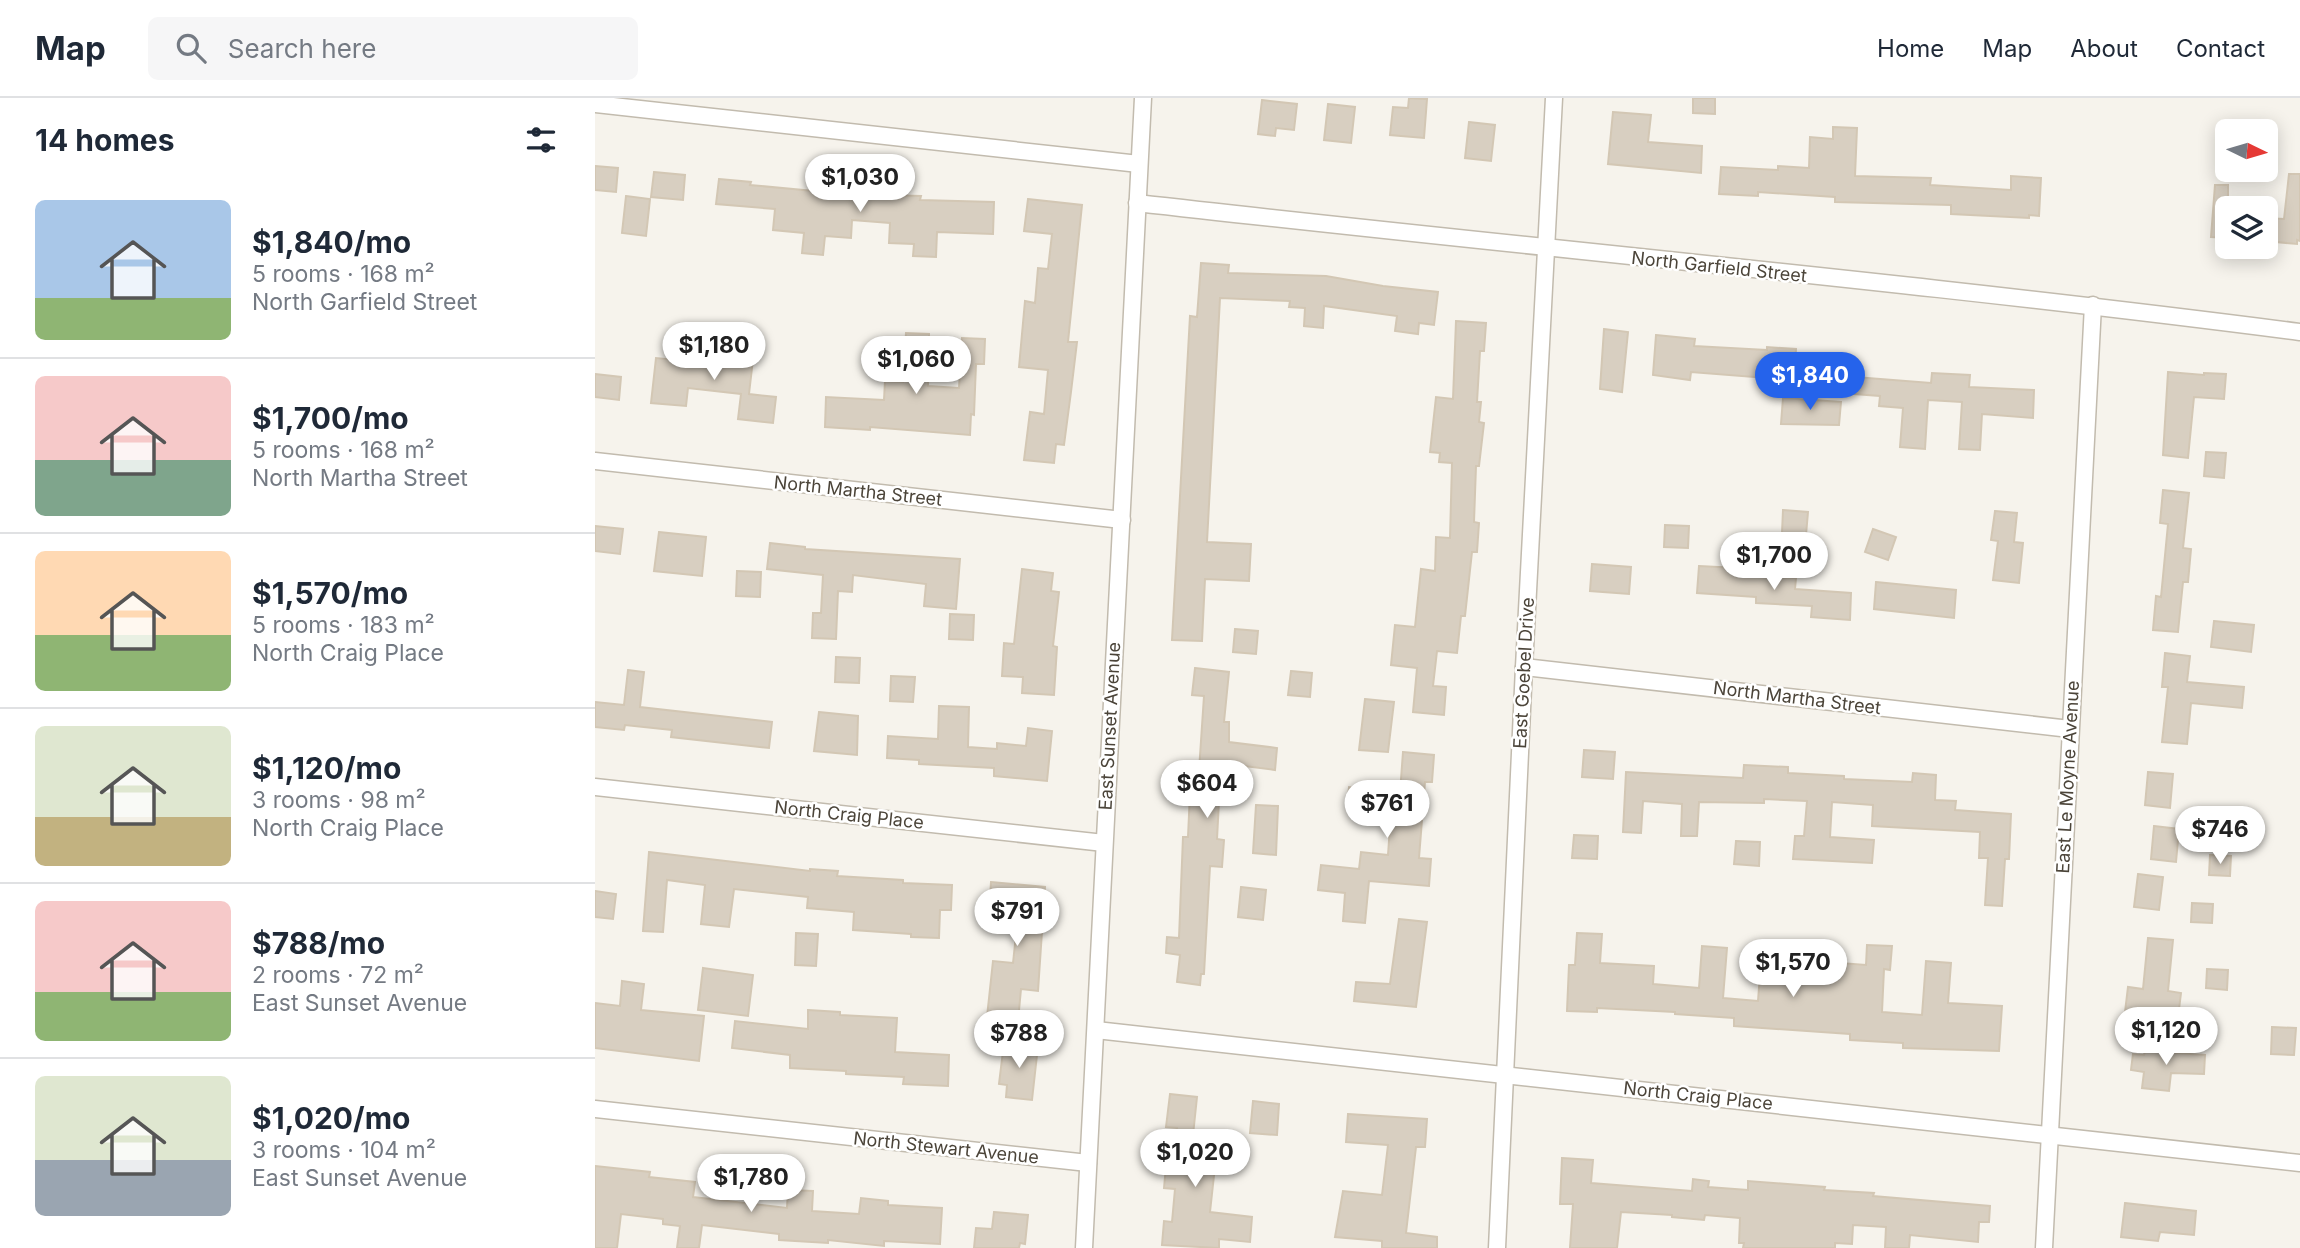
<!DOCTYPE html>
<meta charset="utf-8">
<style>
:root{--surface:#fff;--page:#f6f6f7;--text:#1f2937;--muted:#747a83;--line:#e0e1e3;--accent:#2563eb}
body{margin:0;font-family:Inter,sans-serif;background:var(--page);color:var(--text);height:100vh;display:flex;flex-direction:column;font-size:26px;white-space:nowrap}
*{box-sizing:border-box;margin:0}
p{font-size:23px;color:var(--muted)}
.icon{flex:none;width:38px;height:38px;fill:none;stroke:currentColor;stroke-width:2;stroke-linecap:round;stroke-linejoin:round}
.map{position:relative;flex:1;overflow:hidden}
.side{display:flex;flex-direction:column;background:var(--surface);width:595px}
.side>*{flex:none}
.needle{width:46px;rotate:95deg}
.fabs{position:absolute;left:1620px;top:21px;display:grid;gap:14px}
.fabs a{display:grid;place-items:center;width:63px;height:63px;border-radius:10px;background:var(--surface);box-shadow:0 4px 18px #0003;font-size:35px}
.price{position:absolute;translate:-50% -60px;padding:0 16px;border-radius:24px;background:#fff;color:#222;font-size:23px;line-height:46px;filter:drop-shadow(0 2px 4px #0008)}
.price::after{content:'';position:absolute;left:50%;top:42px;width:21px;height:16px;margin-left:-10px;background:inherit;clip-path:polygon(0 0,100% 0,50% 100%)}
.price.on{background:var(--accent);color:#fff}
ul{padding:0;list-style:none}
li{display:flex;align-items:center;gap:21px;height:175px;padding:0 35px}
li+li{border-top:2px solid var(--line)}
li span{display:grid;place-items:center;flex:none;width:196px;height:140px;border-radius:10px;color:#555}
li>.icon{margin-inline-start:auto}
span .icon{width:84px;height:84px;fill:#fffc;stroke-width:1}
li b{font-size:30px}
h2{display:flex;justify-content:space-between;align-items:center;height:84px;padding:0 35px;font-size:30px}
header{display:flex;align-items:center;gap:42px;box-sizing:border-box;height:98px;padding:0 35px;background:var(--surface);border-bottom:2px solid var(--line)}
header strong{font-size:33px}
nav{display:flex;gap:38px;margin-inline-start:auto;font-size:24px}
.search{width:490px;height:63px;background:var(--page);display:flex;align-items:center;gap:18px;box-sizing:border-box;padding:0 24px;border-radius:10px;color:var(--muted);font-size:26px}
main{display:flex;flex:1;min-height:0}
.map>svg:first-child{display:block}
.building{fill:#d8cfc1;stroke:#d3c7b4;stroke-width:2}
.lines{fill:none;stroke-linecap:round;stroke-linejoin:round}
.minor-casing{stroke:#c2bbae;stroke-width:19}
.minor{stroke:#fff;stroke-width:16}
.labels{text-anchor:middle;stroke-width:5;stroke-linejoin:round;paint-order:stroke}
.street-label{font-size:18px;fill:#4b4439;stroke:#fff}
</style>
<header>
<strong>Map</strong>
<div class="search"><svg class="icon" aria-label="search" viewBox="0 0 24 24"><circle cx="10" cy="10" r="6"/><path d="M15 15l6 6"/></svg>Search here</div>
<nav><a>Home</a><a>Map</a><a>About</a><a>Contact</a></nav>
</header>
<main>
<section class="side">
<h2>14 homes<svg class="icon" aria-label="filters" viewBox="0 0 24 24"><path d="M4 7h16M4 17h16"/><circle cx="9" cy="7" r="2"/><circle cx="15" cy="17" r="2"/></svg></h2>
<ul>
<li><span style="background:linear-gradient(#a9c7e8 70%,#8fb573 0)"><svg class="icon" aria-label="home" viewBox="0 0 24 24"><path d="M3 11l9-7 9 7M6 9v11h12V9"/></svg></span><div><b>$1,840/mo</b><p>5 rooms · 168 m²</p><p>North Garfield Street</p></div></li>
<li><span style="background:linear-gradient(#f6c9c9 60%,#7fa58c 0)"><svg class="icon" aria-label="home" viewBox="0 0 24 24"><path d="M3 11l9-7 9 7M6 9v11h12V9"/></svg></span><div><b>$1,700/mo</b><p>5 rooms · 168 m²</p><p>North Martha Street</p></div></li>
<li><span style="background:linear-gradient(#ffd9b3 60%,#8fb573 0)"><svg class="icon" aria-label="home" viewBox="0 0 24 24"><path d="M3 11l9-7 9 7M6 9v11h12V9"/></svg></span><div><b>$1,570/mo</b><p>5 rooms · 183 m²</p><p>North Craig Place</p></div></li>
<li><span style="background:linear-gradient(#dfe7d0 65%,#c2b280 0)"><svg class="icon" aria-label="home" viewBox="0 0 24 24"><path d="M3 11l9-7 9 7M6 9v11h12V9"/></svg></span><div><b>$1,120/mo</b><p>3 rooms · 98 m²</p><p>North Craig Place</p></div></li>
<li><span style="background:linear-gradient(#f6c9c9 65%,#8fb573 0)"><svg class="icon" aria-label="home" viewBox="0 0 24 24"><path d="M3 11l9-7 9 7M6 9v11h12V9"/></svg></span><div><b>$788/mo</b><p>2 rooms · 72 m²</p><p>East Sunset Avenue</p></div></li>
<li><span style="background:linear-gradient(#dfe7d0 60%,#9aa5b1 0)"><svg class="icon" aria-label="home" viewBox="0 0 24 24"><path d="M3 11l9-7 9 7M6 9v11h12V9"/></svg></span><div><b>$1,020/mo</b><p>3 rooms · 104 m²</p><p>East Sunset Avenue</p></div></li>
</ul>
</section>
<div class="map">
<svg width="1705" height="1150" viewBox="0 0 1705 1150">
<rect width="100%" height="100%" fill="#f6f3ec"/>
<!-- building -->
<g class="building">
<polygon points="814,0 832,1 829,40 795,37 798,9 813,10"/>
<polygon points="1098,0 1120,0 1120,16 1098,15"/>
<polygon points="667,2 702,6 699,32 681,30 680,38 663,36"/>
<polygon points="733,6 760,9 756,45 729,42"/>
<polygon points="1018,14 1056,17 1053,44 1107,48 1106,75 1013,66"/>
<polygon points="874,24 900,27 896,63 870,60"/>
<polygon points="1238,29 1262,30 1260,78 1336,80 1335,87 1416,92 1416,78 1446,80 1444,118 1434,117 1434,120 1356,116 1356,107 1240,104 1240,99 1163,94 1163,98 1124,96 1126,69 1183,72 1183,68 1214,70 1215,39 1238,41"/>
<polygon points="0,68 23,70 21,94 0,92"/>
<polygon points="59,74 90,77 88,102 56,99"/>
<polygon points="1694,76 1705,76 1705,143 1702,142 1702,146 1671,143 1671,120 1689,121"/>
<polygon points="124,81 156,84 155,87 240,95 240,91 285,94 285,97 326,98 325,102 399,104 398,136 342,134 341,159 318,158 319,146 294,145 295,125 257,122 256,140 230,138 228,157 207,155 209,135 178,132 180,111 121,106"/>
<polygon points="1620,87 1633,87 1633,140 1616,139"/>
<polygon points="31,98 55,101 51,138 27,135"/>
<polygon points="433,101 487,107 473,244 482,244 476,294 469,347 461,346 459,365 429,362 435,314 449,316 453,272 424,269 430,203 440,205 443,170 453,171 457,136 429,133"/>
<polygon points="606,165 634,167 633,175 731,178 788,188 843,194 839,227 824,225 823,236 800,233 802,218 729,208 728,230 709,228 710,210 694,209 695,203 625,200 612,444 656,446 654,483 610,481 607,543 577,542 595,218 602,219"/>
<polygon points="861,223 891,225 889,253 885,253 882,304 886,304 884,324 889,325 884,368 881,368 879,424 884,425 882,454 877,454 870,518 866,518 862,555 842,553 838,588 851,589 849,617 818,614 822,570 796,567 800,527 820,529 826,471 840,473 841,439 855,440 857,365 844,364 845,355 835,354 841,299 858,301"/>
<polygon points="1009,231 1033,234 1027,294 1005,291"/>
<polygon points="311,235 334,236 333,288 364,290 367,240 390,241 389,266 381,266 379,317 376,316 375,337 275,329 275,332 230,329 231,299 289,302 290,283 308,284"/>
<polygon points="1061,237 1100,241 1099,248 1172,252 1172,249 1201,251 1199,282 1096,274 1095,282 1058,277"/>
<polygon points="137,242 160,244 154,296 181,299 178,325 143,321 146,296 93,290 91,308 56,305 61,260 134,267"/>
<polygon points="1236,260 1261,263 1260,279 1336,285 1337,275 1375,277 1374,289 1439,292 1438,320 1387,316 1385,352 1364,351 1367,304 1333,302 1330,351 1305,349 1308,310 1284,308 1285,298 1233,294"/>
<polygon points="1573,274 1609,277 1609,275 1631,276 1629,301 1599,299 1593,360 1568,357"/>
<polygon points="0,276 26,279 24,302 0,299"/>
<polygon points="1188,300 1246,304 1244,327 1186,326"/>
<polygon points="1611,354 1631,355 1629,380 1609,378"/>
<polygon points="1568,392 1594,395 1588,450 1596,451 1593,484 1588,484 1583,534 1558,532 1561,498 1566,499 1573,426 1565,425"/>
<polygon points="1188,412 1213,414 1211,437 1187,435"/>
<polygon points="1400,413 1422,415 1419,444 1428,445 1424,485 1398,482 1403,443 1396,442"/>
<polygon points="1070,427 1094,428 1093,450 1069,449"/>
<polygon points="0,428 28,431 25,456 0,453"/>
<polygon points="1278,431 1301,439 1293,462 1270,454"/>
<polygon points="64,434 111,439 107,478 59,473"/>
<polygon points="175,445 210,449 210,451 365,461 361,511 329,508 331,486 258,477 257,494 243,493 241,541 217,540 218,515 226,515 228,477 172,471"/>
<polygon points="997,466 1036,469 1034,496 995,493"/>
<polygon points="1104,468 1142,470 1142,477 1201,480 1200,491 1256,495 1255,522 1216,519 1217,508 1161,505 1161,499 1102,495"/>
<polygon points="427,471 458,475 456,493 464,494 458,548 462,549 459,597 427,595 428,579 407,578 409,545 419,546"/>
<polygon points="142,473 166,474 165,499 141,498"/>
<polygon points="1281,484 1361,492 1359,520 1279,511"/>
<polygon points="355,516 379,517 378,542 354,541"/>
<polygon points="1619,523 1659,527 1656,554 1616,549"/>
<polygon points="640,531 663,533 661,556 638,554"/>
<polygon points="1570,555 1595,558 1592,584 1649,589 1647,610 1596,605 1592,646 1567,644 1573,589 1567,589"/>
<polygon points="241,559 265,560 264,585 240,584"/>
<polygon points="600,570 634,574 629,624 634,624 634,644 682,650 680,672 626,665 622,741 629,742 627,769 615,768 609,876 606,876 605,887 582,884 585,857 571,855 572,839 584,840 588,739 593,739 596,672 604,673 609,598 597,597"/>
<polygon points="33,572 49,574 45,609 177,624 174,650 76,639 77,632 30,627 29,632 0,629 0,604 29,607"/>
<polygon points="696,573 717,575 715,599 693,597"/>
<polygon points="296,578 320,579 318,604 295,603"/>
<polygon points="770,601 799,604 793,654 764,652"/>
<polygon points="344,608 374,609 373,649 402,651 402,645 431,648 433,630 457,633 452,683 399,678 399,670 324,666 324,662 292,660 293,638 343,641"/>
<polygon points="224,614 263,618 262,657 219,653"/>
<polygon points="989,652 1020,654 1018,681 987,679"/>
<polygon points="808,654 839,657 837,684 830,684 824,760 836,761 834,788 774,783 770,825 748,823 750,795 723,792 726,767 764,771 766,754 793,757 796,714 752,709 754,689 805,695"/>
<polygon points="1149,667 1193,669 1193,675 1249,678 1249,681 1317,684 1318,675 1341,677 1340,702 1361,703 1360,712 1416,716 1414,761 1410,761 1407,808 1390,807 1393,760 1384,760 1385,734 1277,728 1278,707 1237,704 1235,739 1279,742 1277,765 1198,761 1200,738 1209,738 1212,703 1169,701 1169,705 1104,704 1102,738 1086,738 1087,706 1048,703 1046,735 1028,734 1031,674 1148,680"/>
<polygon points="1553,674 1578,676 1575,710 1550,707"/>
<polygon points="661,707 683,708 681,757 658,755"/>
<polygon points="1559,728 1584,731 1581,764 1556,761"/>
<polygon points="979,737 1003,738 1002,761 977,760"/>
<polygon points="1141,743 1165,744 1164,768 1139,766"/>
<polygon points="54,754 215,773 215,771 243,773 242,778 308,782 308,785 357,787 356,812 345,812 344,840 316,839 316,836 258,832 259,814 212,810 213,799 139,791 134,829 106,826 110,787 72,782 68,834 48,833"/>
<polygon points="1615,757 1636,758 1635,778 1614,777"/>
<polygon points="1543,776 1568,779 1564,812 1539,809"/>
<polygon points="396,784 450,789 443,893 426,891 423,923 392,919 398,863 418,865 423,818 394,815"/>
<polygon points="646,789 671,792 668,822 643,819"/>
<polygon points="0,793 21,796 18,821 0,819"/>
<polygon points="1597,805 1618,806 1617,825 1596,824"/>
<polygon points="804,821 832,824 821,909 759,903 761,884 795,886"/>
<polygon points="201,835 223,836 221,868 200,867"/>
<polygon points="982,835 1007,836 1005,865 1059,868 1058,886 1104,890 1107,848 1132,850 1128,900 1163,903 1166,863 1220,867 1220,863 1271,867 1272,847 1297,848 1295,872 1289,871 1287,914 1327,917 1331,863 1356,865 1353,905 1407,908 1404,953 1308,950 1308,945 1255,942 1255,936 1139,928 1139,920 1080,916 1080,914 1002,910 1002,914 972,913 974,867 980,867"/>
<polygon points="1553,840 1578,842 1573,893 1586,895 1583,919 1530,914 1533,889 1548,891"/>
<polygon points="108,870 158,877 153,918 103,912"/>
<polygon points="1612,871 1633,872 1632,892 1611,890"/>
<polygon points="27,883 49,886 46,912 109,918 104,963 0,950 0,905 25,908"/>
<polygon points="213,912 245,914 245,917 302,920 300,954 354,957 353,988 308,986 309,979 251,976 251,973 195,970 195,957 137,950 140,923 213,931"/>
<polygon points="1677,929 1701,930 1699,957 1676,956"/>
<polygon points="409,945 443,948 437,1002 411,999 412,987 404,986"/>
<polygon points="1550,953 1610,957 1609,976 1576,975 1574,993 1547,990 1549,974 1536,972 1538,956 1549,957"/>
<polygon points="575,996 602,999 596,1056 621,1059 615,1114 657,1119 655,1144 624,1141 624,1150 567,1147 569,1123 577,1124 580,1091 569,1090 571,1068 579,1069 582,1030 571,1029"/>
<polygon points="658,1003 684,1006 682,1037 655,1035"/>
<polygon points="753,1016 832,1021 830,1049 821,1049 811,1135 842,1139 842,1150 787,1150 787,1143 740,1139 748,1093 787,1097 793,1047 751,1044"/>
<polygon points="967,1060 998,1062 996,1085 1097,1093 1098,1081 1114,1083 1113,1089 1153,1092 1153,1083 1230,1089 1229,1092 1279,1095 1278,1098 1395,1108 1394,1124 1384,1124 1383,1144 1315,1137 1314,1150 1290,1150 1291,1129 1258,1127 1257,1146 1240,1145 1240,1150 1148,1150 1149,1145 1144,1145 1145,1120 1110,1117 1109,1122 1077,1119 1077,1117 1026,1114 1022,1150 975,1150 978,1106 965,1106"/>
<polygon points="0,1068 55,1074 54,1079 100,1084 98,1099 192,1110 193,1092 218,1093 217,1113 264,1116 266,1100 293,1103 293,1107 347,1110 345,1146 289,1143 289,1148 233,1142 233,1145 184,1142 184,1136 107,1127 104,1150 82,1150 85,1128 68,1126 68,1121 26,1116 22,1150 0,1150"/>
<polygon points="1530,1105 1601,1113 1599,1137 1565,1134 1563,1143 1526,1139"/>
<polygon points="399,1114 433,1117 430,1146 425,1145 424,1150 379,1150 381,1130 397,1131"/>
</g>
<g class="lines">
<defs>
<g id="minor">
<polyline points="0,6 544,66"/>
<path d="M 542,105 C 929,149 1318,184 1705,234"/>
<polyline points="0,363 527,422"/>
<polyline points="929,569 1475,631"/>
<polyline points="0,689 509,745"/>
<polyline points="501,932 1705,1065"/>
<polyline points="0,1011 493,1065"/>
<polyline points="489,1150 548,0"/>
<polyline points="902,1150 929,569 959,0"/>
<polyline points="1449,1150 1498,207"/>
</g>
</defs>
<!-- minor casing -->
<use href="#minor" class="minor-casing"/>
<!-- minor -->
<use href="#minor" class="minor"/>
</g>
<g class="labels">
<!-- street labels -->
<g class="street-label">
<text transform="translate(1124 169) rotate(6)" y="6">North Garfield Street</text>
<text transform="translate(263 393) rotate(6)" y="6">North Martha Street</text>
<text transform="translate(929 575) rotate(-87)" y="6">East Goebel Drive</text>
<text transform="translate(1202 600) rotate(7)" y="6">North Martha Street</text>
<text transform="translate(515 628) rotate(-87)" y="6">East Sunset Avenue</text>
<text transform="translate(1473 679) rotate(-87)" y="6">East Le Moyne Avenue</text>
<text transform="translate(254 717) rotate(6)" y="6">North Craig Place</text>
<text transform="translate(1103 998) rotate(6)" y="6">North Craig Place</text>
<text transform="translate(351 1050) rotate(6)" y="6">North Stewart Avenue</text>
</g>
</g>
</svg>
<div class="fabs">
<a><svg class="needle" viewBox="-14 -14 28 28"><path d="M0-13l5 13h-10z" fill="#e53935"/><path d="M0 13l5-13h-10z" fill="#747a83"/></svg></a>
<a><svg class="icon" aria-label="layers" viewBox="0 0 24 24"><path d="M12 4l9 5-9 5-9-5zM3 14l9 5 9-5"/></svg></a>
</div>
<b class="price" style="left:265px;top:116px">$1,030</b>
<b class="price" style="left:119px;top:284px">$1,180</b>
<b class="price" style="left:321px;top:298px">$1,060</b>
<b class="price on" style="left:1215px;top:314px">$1,840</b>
<b class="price" style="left:1179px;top:494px">$1,700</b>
<b class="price" style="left:612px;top:722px">$604</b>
<b class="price" style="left:792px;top:742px">$761</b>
<b class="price" style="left:1625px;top:768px">$746</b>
<b class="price" style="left:422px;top:850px">$791</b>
<b class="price" style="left:1198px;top:901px">$1,570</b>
<b class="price" style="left:1571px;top:969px">$1,120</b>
<b class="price" style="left:424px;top:972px">$788</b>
<b class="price" style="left:600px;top:1091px">$1,020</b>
<b class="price" style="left:156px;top:1116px">$1,780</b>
</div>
</main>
